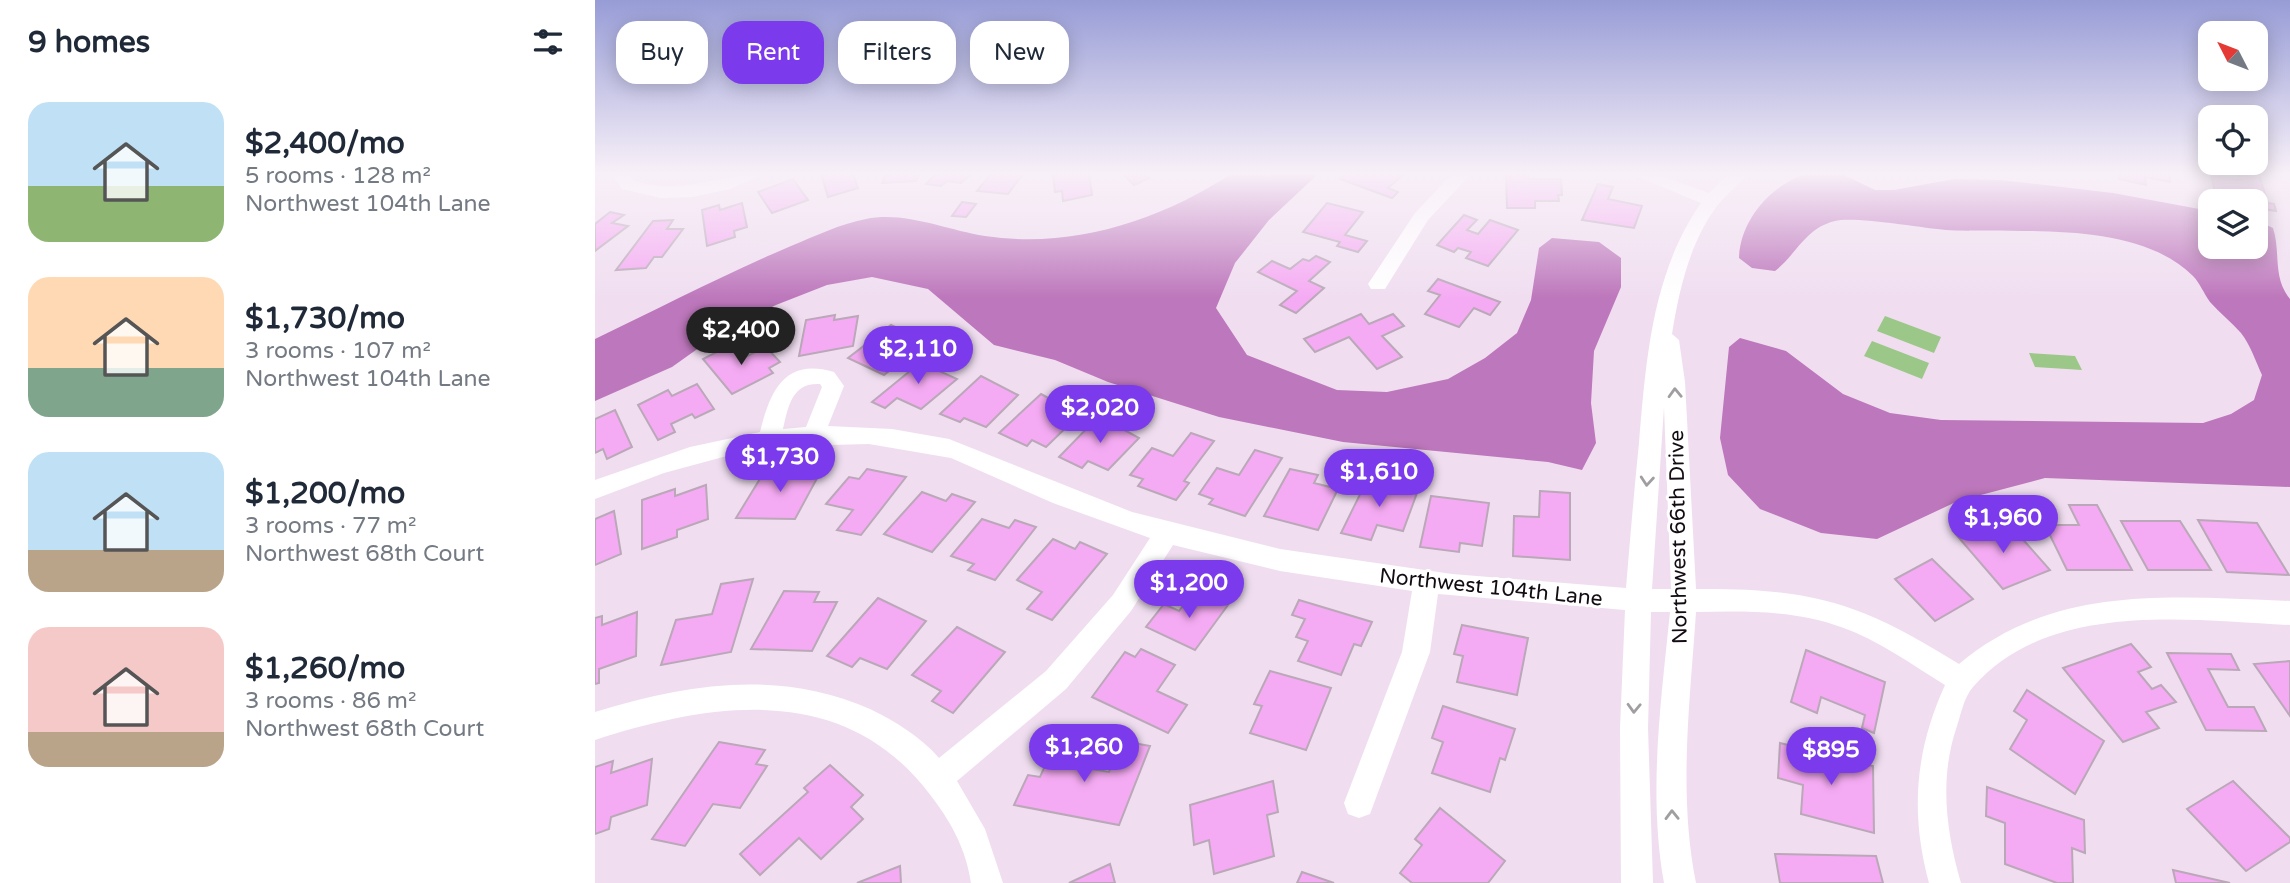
<!DOCTYPE html>
<meta charset="utf-8">
<style>
:root{--surface:#fff;--page:#f2f2f3;--text:#1f2937;--muted:#747a83;--accent:#7c3aed}
body{margin:0;font-family:"Varela Round",sans-serif;background:var(--page);color:var(--text);height:100vh;display:flex;flex-direction:column;font-size:26px;white-space:nowrap}
*{box-sizing:border-box;margin:0}
p{font-size:23px;color:var(--muted)}
.icon{flex:none;width:38px;height:38px;fill:none;stroke:currentColor;stroke-width:2;stroke-linecap:round;stroke-linejoin:round}
.map{position:relative;flex:1;overflow:hidden}
.drawer{display:flex;flex-direction:column;background:var(--surface);width:595px}
.drawer>*{flex:none}
.banner{position:absolute;left:21px;top:21px;width:665px;height:63px;display:flex;gap:14px}
.needle{width:46px;rotate:312deg}
.fabs{position:absolute;left:1603px;top:21px;display:grid;gap:14px}
.fabs a{display:grid;place-items:center;width:70px;height:70px;border-radius:14px;background:var(--surface);box-shadow:0 4px 18px #0003;font-size:35px}
.price{position:absolute;translate:-50% -60px;padding:0 16px;border-radius:24px;background:var(--accent);color:#fff;font-size:23px;line-height:46px;filter:drop-shadow(0 2px 4px #0008)}
.price::after{content:'';position:absolute;left:50%;top:42px;width:21px;height:16px;margin-left:-10px;background:inherit;clip-path:polygon(0 0,100% 0,50% 100%)}
.price.on{background:#222;color:#fff}
ul{padding:0;list-style:none}
li{display:flex;align-items:center;gap:21px;height:175px;padding:0 28px}
li span{display:grid;place-items:center;flex:none;width:196px;height:140px;border-radius:21px;color:#555}
li>.icon{margin-inline-start:auto}
span .icon{width:84px;height:84px;fill:#fffc;stroke-width:1}
li b{font-size:30px}
h2{display:flex;justify-content:space-between;align-items:center;height:84px;padding:0 28px;font-size:30px}
.pill{padding:0 24px;border-radius:21px;background:var(--surface);box-shadow:0 4px 18px #0003;font-size:24px;line-height:63px}
.pill.on{background:var(--accent);color:#fff}
main{display:flex;flex:1;min-height:0}
.map>svg:first-child{display:block}
.green{fill:#9bc788}
.water{fill:#bd77bc}
.building{fill:#f5abf3;stroke:#baa8b9;stroke-width:2}
.lines{fill:none;stroke-linecap:round;stroke-linejoin:round}
.minor{fill:#fff;fill-rule:evenodd}
.oneway{stroke:#a19ea1}
.labels{text-anchor:middle;stroke-width:6;stroke-linejoin:round;paint-order:stroke}
.street-label{font-size:21px;fill:#130d13;stroke:#fff}
</style>
<main>
<section class="drawer">
<h2>9 homes<svg class="icon" aria-label="filters" viewBox="0 0 24 24"><path d="M4 7h16M4 17h16"/><circle cx="9" cy="7" r="2"/><circle cx="15" cy="17" r="2"/></svg></h2>
<ul>
<li><span style="background:linear-gradient(#bfe0f5 60%,#8fb573 0)"><svg class="icon" aria-label="home" viewBox="0 0 24 24"><path d="M3 11l9-7 9 7M6 9v11h12V9"/></svg></span><div><b>$2,400/mo</b><p>5 rooms · 128 m²</p><p>Northwest 104th Lane</p></div></li>
<li><span style="background:linear-gradient(#ffd9b3 65%,#7fa58c 0)"><svg class="icon" aria-label="home" viewBox="0 0 24 24"><path d="M3 11l9-7 9 7M6 9v11h12V9"/></svg></span><div><b>$1,730/mo</b><p>3 rooms · 107 m²</p><p>Northwest 104th Lane</p></div></li>
<li><span style="background:linear-gradient(#bfe0f5 70%,#b9a48a 0)"><svg class="icon" aria-label="home" viewBox="0 0 24 24"><path d="M3 11l9-7 9 7M6 9v11h12V9"/></svg></span><div><b>$1,200/mo</b><p>3 rooms · 77 m²</p><p>Northwest 68th Court</p></div></li>
<li><span style="background:linear-gradient(#f6c9c9 75%,#b9a48a 0)"><svg class="icon" aria-label="home" viewBox="0 0 24 24"><path d="M3 11l9-7 9 7M6 9v11h12V9"/></svg></span><div><b>$1,260/mo</b><p>3 rooms · 86 m²</p><p>Northwest 68th Court</p></div></li>
</ul>
</section>
<div class="map">
<svg width="1695" height="883" viewBox="0 0 1695 883">
<rect width="100%" height="100%" fill="#f0def0"/>
<!-- green -->
<g class="green">
<polygon points="1290,316 1346,337 1339,353 1282,331"/>
<polygon points="1277,341 1334,363 1327,379 1269,356"/>
<polygon points="1434,353 1480,356 1487,370 1440,367"/>
</g>
<!-- water -->
<g class="water">
<path d="M 636,174 L 723,174 L 674,220 L 640,263 L 621,308 L 652,355 L 742,390 L 792,392 L 853,379 L 890,358 L 922,333 L 936,300 L 944,248 L 957,238 L 1004,242 L 1026,258 L 1026,287 L 999,351 L 996,403 L 1001,443 L 987,470 L 953,462 L 748,442 L 624,417 L 513,382 L 460,360 L 399,345 L 333,289 L 277,277 L 232,285 L 181,305 L 129,330 L 77,367 L 0,401 L 0,339 C 65,308 130,274 196,246 C 220,236 245,224 271,219 C 310,211 351,230 390,236 C 477,249 564,221 636,174 Z"/>
<path d="M 1210,174 L 1247,174 L 1280,190 L 1299,190 L 1359,179 L 1406,180 L 1518,193 L 1615,211 L 1615,247 L 1661,247 L 1661,220 L 1678,228 C 1686,252 1677,277 1695,299 L 1695,487 L 1450,478 L 1363,501 L 1282,539 L 1226,533 L 1165,509 L 1133,475 L 1125,438 L 1134,347 L 1145,338 L 1191,351 L 1248,394 L 1295,413 L 1346,420 L 1608,423 L 1636,414 L 1659,400 L 1667,375 C 1661,362 1655,344 1646,333 C 1636,322 1625,313 1615,302 C 1609,294 1605,283 1598,276 C 1540,219 1426,234 1351,230 C 1327,228 1258,216 1240,221 C 1210,228 1202,254 1180,271 L 1157,268 L 1144,258 C 1145,221 1175,186 1210,174 Z"/>
</g>
<!-- building -->
<g class="building">
<polygon points="226,174 258,174 263,188 233,197"/>
<polygon points="291,174 324,174 321,181 287,183"/>
<polygon points="341,174 376,174 366,183 352,181 346,186 331,184"/>
<polygon points="396,174 428,174 413,194 382,191"/>
<polygon points="458,174 494,174 497,195 468,201 467,191 460,192"/>
<polygon points="528,174 548,174 554,178 539,185"/>
<polygon points="750,174 809,174 793,188 803,192 797,198 745,179"/>
<polygon points="911,174 933,174 933,179 966,179 967,195 963,195 964,201 940,201 940,208 912,208"/>
<polygon points="1524,174 1574,174 1575,182 1550,177 1551,185 1524,179"/>
<polygon points="1642,174 1664,175 1673,203 1679,204 1681,211 1661,208 1661,201 1654,199 1620,192 1616,175 1644,180"/>
<polygon points="198,179 213,200 177,213 163,192"/>
<polygon points="1003,184 1018,187 1013,199 1047,206 1039,228 987,220"/>
<polygon points="367,202 381,204 371,217 357,216"/>
<polygon points="147,203 152,227 139,231 140,237 112,246 107,210 124,205 125,210"/>
<polygon points="732,203 768,212 750,235 772,241 763,252 742,246 745,242 708,232"/>
<polygon points="15,212 29,215 17,223 33,226 0,251 0,224"/>
<polygon points="869,215 882,220 872,230 883,234 895,220 923,230 893,266 871,258 876,252 863,248 859,252 842,245"/>
<polygon points="78,220 72,229 88,229 67,257 59,257 51,268 21,270 58,221"/>
<polygon points="721,256 735,262 714,281 729,288 701,313 685,305 702,291 663,272 677,261 695,269 708,259 714,261"/>
<polygon points="843,279 905,302 895,315 879,308 864,327 830,314 845,295 833,291"/>
<polygon points="766,314 774,324 798,314 809,326 787,336 807,357 782,369 754,337 720,352 709,339"/>
<polygon points="240,315 239,320 263,316 258,346 204,356 211,320"/>
<polygon points="296,325 315,334 311,337 327,344 289,375 253,358"/>
<polygon points="135,345 146,359 171,347 185,362 174,368 178,373 137,394 108,359"/>
<polygon points="331,358 349,366 344,371 362,379 326,409 302,398 290,408 277,402"/>
<polygon points="386,376 423,395 391,427 369,418 365,422 345,414"/>
<polygon points="102,384 119,409 100,418 97,414 76,424 80,432 63,440 43,405 73,390 77,396"/>
<polygon points="446,394 484,415 451,447 437,440 432,446 404,433"/>
<polygon points="20,410 37,447 12,459 8,449 0,453 0,419"/>
<polygon points="504,416 544,438 513,470 493,461 487,468 464,457"/>
<polygon points="596,433 619,441 589,481 594,483 581,500 543,486 548,479 535,475 557,448 578,456"/>
<polygon points="660,450 687,458 650,516 614,504 618,499 604,494 622,468 644,475"/>
<polygon points="171,469 227,469 200,519 141,518"/>
<polygon points="272,469 311,477 266,535 242,530 258,510 231,504 254,477 264,479"/>
<polygon points="695,469 723,475 719,483 743,489 723,530 669,516"/>
<polygon points="774,476 796,480 793,487 822,493 808,531 782,525 776,540 746,533"/>
<polygon points="111,485 113,519 82,530 82,537 47,549 47,500 80,489 80,496"/>
<polygon points="945,491 975,493 975,560 918,556 919,516 944,517"/>
<polygon points="327,492 351,501 357,494 380,502 337,552 289,534"/>
<polygon points="836,496 894,503 887,546 865,543 864,552 825,547"/>
<polygon points="1474,505 1502,505 1537,570 1472,570 1450,525 1484,525"/>
<polygon points="19,511 26,554 0,565 0,519"/>
<polygon points="387,519 414,528 420,520 441,527 400,580 373,570 379,564 356,556"/>
<polygon points="1603,520 1662,523 1694,575 1632,572"/>
<polygon points="1526,521 1585,521 1616,570 1553,570"/>
<polygon points="1377,524 1388,536 1416,526 1455,570 1408,589 1358,531"/>
<polygon points="458,539 480,549 485,542 512,554 457,620 432,609 447,592 422,580"/>
<polygon points="1337,559 1378,599 1340,621 1300,579"/>
<polygon points="158,579 136,652 66,665 81,620 117,614 126,584"/>
<polygon points="600,590 633,605 600,650 551,627 569,604 584,611"/>
<polygon points="189,591 224,592 219,602 242,602 217,651 156,649"/>
<polygon points="283,598 331,621 292,669 265,658 257,667 232,656"/>
<polygon points="704,600 777,622 766,646 759,644 746,675 703,661 713,641 701,637 710,619 697,615"/>
<polygon points="42,612 41,656 4,669 4,683 0,684 0,618 7,616 7,625"/>
<polygon points="867,625 933,638 922,695 862,682 868,656 859,654"/>
<polygon points="362,627 410,652 358,713 337,701 346,691 317,675"/>
<polygon points="1536,644 1556,667 1543,672 1557,689 1566,685 1581,702 1551,712 1564,728 1528,742 1468,668"/>
<polygon points="546,649 580,665 562,691 592,705 573,733 497,697 530,652 540,657"/>
<polygon points="1211,650 1290,682 1279,733 1267,728 1270,715 1226,697 1222,713 1196,702"/>
<polygon points="1572,653 1636,654 1644,670 1613,669 1633,707 1659,707 1671,731 1611,730"/>
<polygon points="1695,661 1695,716 1659,664"/>
<polygon points="675,671 736,688 711,750 655,733 667,706 659,704"/>
<polygon points="1432,690 1509,741 1480,794 1415,749 1432,720 1419,711"/>
<polygon points="848,706 920,729 910,760 905,758 895,792 837,773 848,742 837,738"/>
<polygon points="464,735 485,738 473,765 514,772 527,741 555,746 524,825 419,805 433,775 445,777"/>
<polygon points="124,742 170,750 161,764 172,766 145,808 118,804 90,846 57,839"/>
<polygon points="1185,743 1278,766 1279,833 1206,814 1208,785 1183,778"/>
<polygon points="57,759 52,805 16,817 14,829 0,834 0,767 18,761 16,773"/>
<polygon points="235,765 268,795 256,807 268,819 226,859 204,838 165,875 145,854 213,792 209,788"/>
<polygon points="678,781 683,812 672,815 679,856 619,874 614,840 599,845 595,805"/>
<polygon points="1638,781 1695,838 1695,842 1651,871 1592,809"/>
<polygon points="1392,787 1489,820 1490,853 1477,848 1478,883 1462,883 1410,864 1410,823 1391,816"/>
<polygon points="845,808 910,861 893,883 817,883 805,873 827,845 820,839"/>
<polygon points="1180,854 1281,856 1288,883 1185,883"/>
<polygon points="515,864 520,883 474,883"/>
<polygon points="305,866 306,883 262,883"/>
<polygon points="1578,870 1635,883 1581,883"/>
<polygon points="707,872 739,883 702,883"/>
</g>
<g class="lines">
<!-- minor -->
<g class="minor">
<path d="M 17,174 L 35,174 L 39,181 C 89,196 122,174 169,174 L 135,189 L 97,197 L 66,198 L 27,189 Z"/>
<polygon points="857,174 876,174 833,220 790,289 776,289 773,284 820,213"/>
<path d="M 1036,174 L 1061,174 L 1114,193 L 1133,174 L 1153,174 C 1144,185 1131,194 1122,206 C 1095,242 1084,290 1077,334 L 1084,340 L 1090,382 L 1101,589 C 1218,588 1266,603 1364,664 C 1460,583 1578,597 1695,601 L 1695,625 C 1592,620 1454,600 1378,687 C 1369,697 1366,714 1362,726 C 1344,778 1351,831 1366,883 L 1334,883 C 1315,813 1320,751 1350,685 C 1316,664 1283,640 1246,627 C 1200,610 1149,611 1101,612 C 1095,702 1083,793 1101,883 L 1069,883 C 1053,793 1066,702 1075,612 L 1056,612 L 1053,728 L 1058,883 L 1026,883 L 1025,728 L 1030,610 L 843,594 L 835,652 L 775,814 L 764,818 L 753,814 L 749,803 L 807,652 L 817,591 L 685,571 L 578,545 L 536,611 L 471,689 L 362,781 L 390,829 L 408,883 L 376,883 C 371,848 355,820 333,792 C 248,682 118,702 0,740 L 0,712 C 92,684 184,669 275,709 C 300,721 326,737 344,758 L 451,671 L 518,595 L 555,538 L 458,503 L 356,458 L 274,444 L 196,446 L 128,457 L 69,473 L 0,499 L 0,480 L 95,447 L 165,432 C 175,392 189,357 239,372 L 249,386 L 233,426 L 297,429 L 354,439 L 537,512 L 685,549 L 857,574 L 1031,588 C 1035,540 1039,492 1044,443 C 1051,360 1057,273 1106,203 ZM 225,384 L 227,387 L 211,427 L 188,429 C 193,407 197,382 225,384 ZM 1069,407 L 1076,589 L 1057,589 Z"/>
</g>
</g>
<!-- one-way arrows -->
<defs><path id="oneway-chevron" d="M-2-3.5L2.5 0L-2 3.5" fill="none" stroke-width="1.6" stroke-linecap="round" stroke-linejoin="round" transform="scale(1.75)"/></defs>
<g class="oneway">
<use href="#oneway-chevron" transform="translate(1080 393) rotate(-92)"/>
<use href="#oneway-chevron" transform="translate(1052 481) rotate(95)"/>
<use href="#oneway-chevron" transform="translate(1039 708) rotate(92)"/>
<use href="#oneway-chevron" transform="translate(1077 815) rotate(-91)"/>
</g>
<!-- sky -->
<linearGradient id="sky" x2="0" y2="1"><stop stop-color="#979cd6"/><stop offset="0.58" stop-color="#f8f0f8"/><stop offset="1" stop-color="#f8f0f8" stop-opacity="0"/></linearGradient>
<rect width="1695" height="298" fill="url(#sky)"/>
<g class="labels">
<!-- street labels -->
<g class="street-label">
<text transform="translate(1083 537) rotate(-91)" y="7">Northwest 66th Drive</text>
<text transform="translate(896 587) rotate(6)" y="7">Northwest 104th Lane</text>
</g>
</g>
</svg>
<div class="fabs">
<a><svg class="needle" viewBox="-14 -14 28 28"><path d="M0-13l5 13h-10z" fill="#e53935"/><path d="M0 13l5-13h-10z" fill="#747a83"/></svg></a>
<a><svg class="icon" aria-label="locate" viewBox="0 0 24 24"><circle cx="12" cy="12" r="6"/><path d="M12 2v4M12 18v4M2 12h4M18 12h4"/></svg></a>
<a><svg class="icon" aria-label="layers" viewBox="0 0 24 24"><path d="M12 4l9 5-9 5-9-5zM3 14l9 5 9-5"/></svg></a>
</div>
<b class="price on" style="left:146px;top:367px">$2,400</b>
<b class="price" style="left:323px;top:386px">$2,110</b>
<b class="price" style="left:505px;top:445px">$2,020</b>
<b class="price" style="left:185px;top:494px">$1,730</b>
<b class="price" style="left:784px;top:509px">$1,610</b>
<b class="price" style="left:1408px;top:555px">$1,960</b>
<b class="price" style="left:594px;top:620px">$1,200</b>
<b class="price" style="left:489px;top:784px">$1,260</b>
<b class="price" style="left:1236px;top:787px">$895</b>
<div class="banner">
<a class="pill">Buy</a>
<a class="pill on">Rent</a>
<a class="pill">Filters</a>
<a class="pill">New</a>
</div>
</div>
</main>
